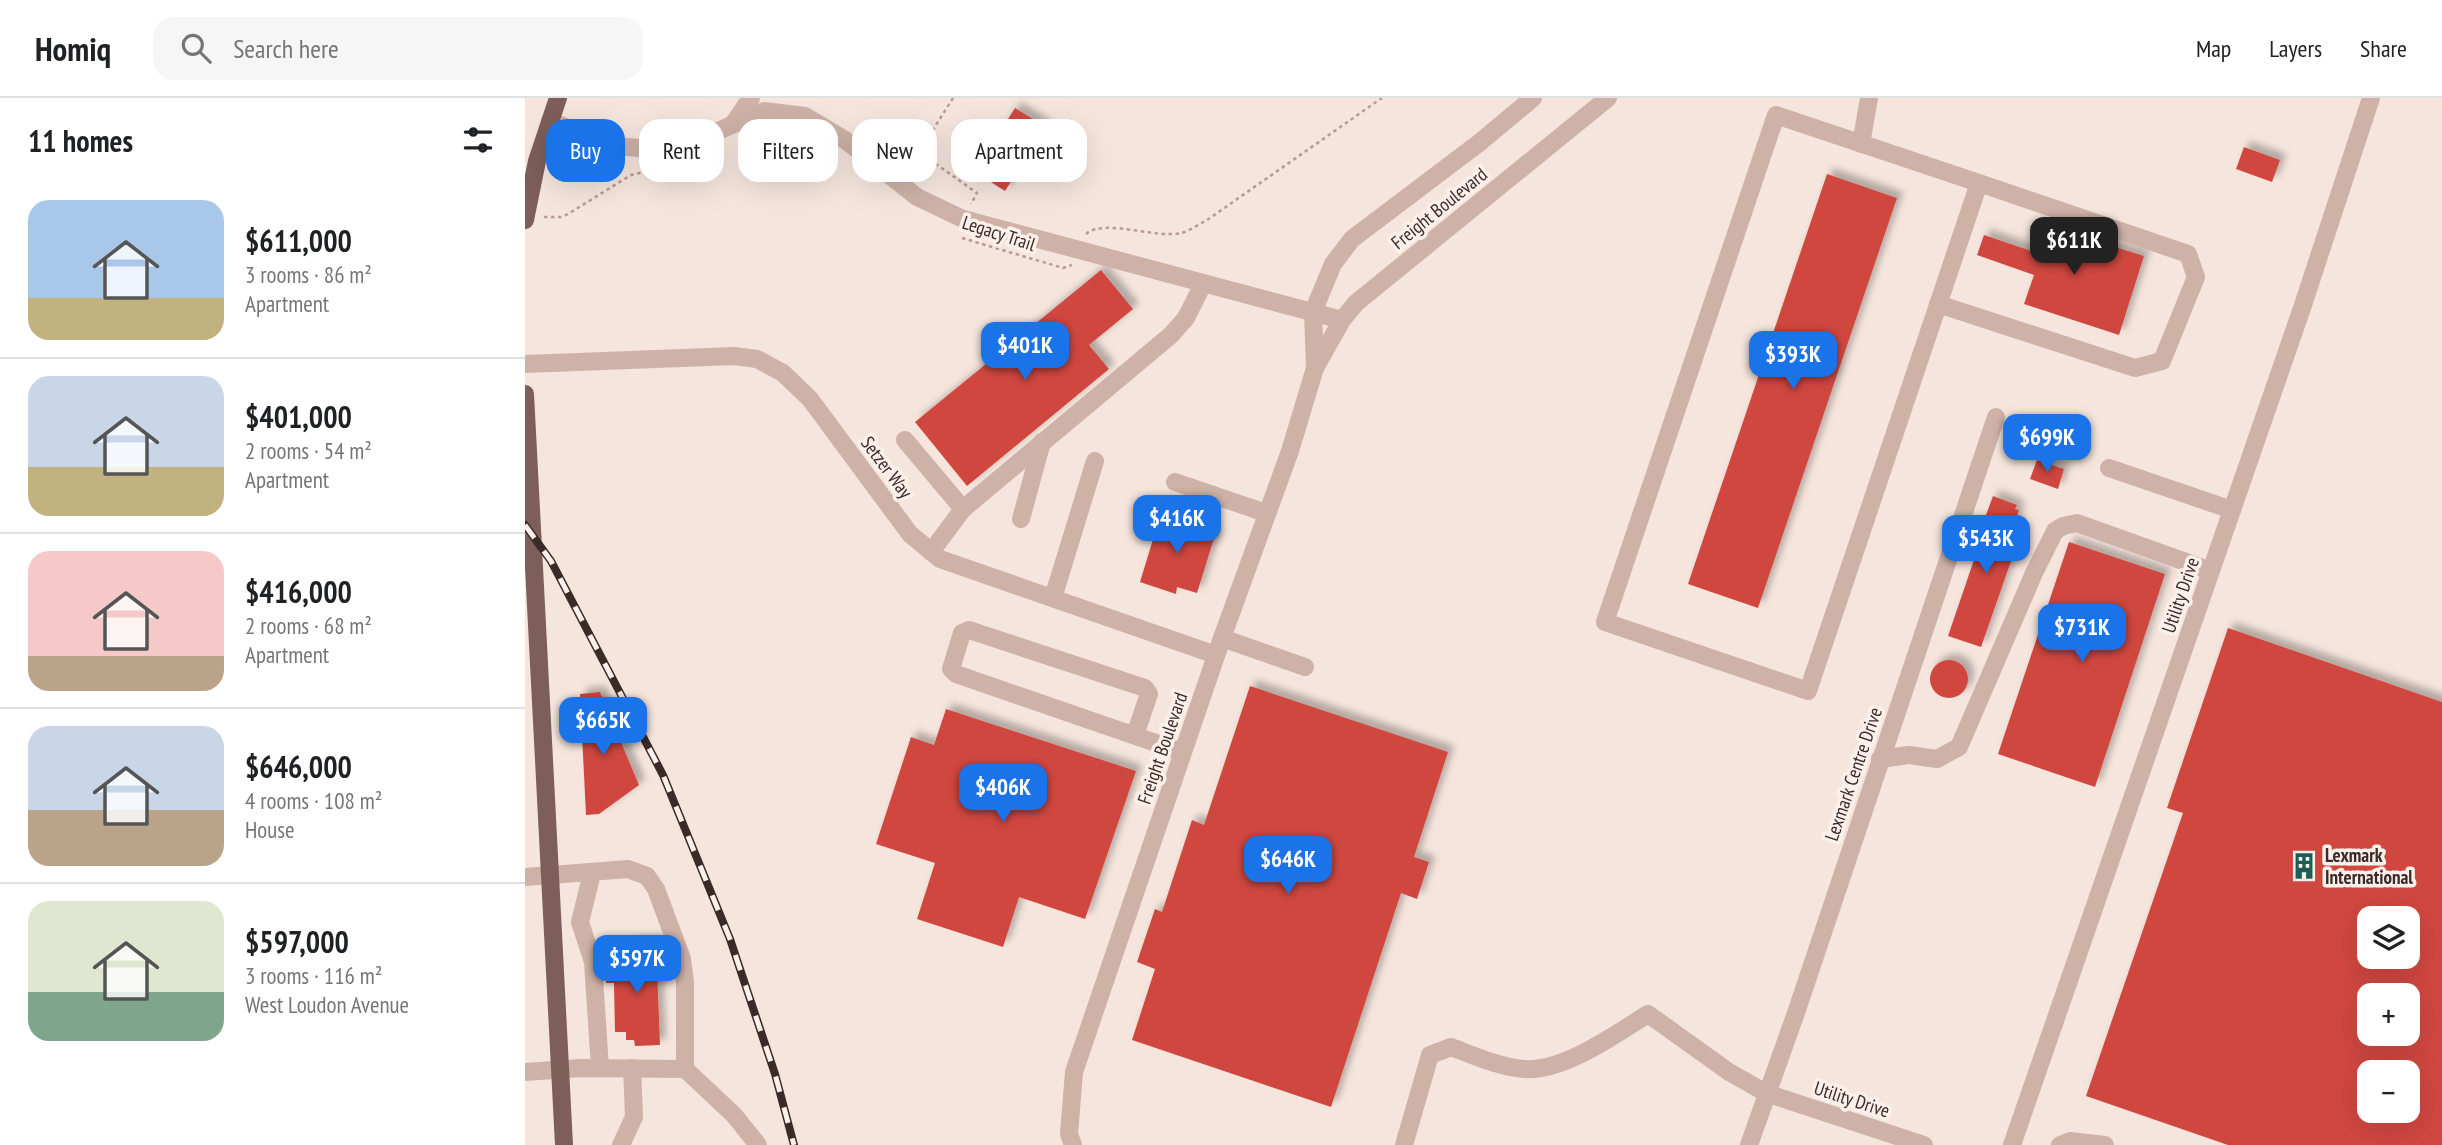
<!DOCTYPE html>
<meta charset="utf-8">
<style>
:root{--surface:#fff;--page:#f6f6f6;--text:#202124;--muted:#757577;--line:#e0e0e0;--accent:#1a73e8}
body{margin:0;font-family:"PT Sans Narrow",sans-serif;background:var(--page);color:var(--text);height:100vh;display:flex;flex-direction:column;font-size:26px;white-space:nowrap}
*{box-sizing:border-box;margin:0}
p{font-size:23px;color:var(--muted)}
.icon{flex:none;width:38px;height:38px;fill:none;stroke:currentColor;stroke-width:2;stroke-linecap:round;stroke-linejoin:round}
.map{position:relative;flex:1;overflow:hidden}
.drawer{display:flex;flex-direction:column;background:var(--surface);width:525px}
.drawer>*{flex:none}
.guide{position:absolute;left:21px;top:21px;width:665px;height:63px;display:flex;gap:14px}
.controls{position:absolute;left:1832px;top:808px;display:grid;gap:14px}
.controls a{display:grid;place-items:center;width:63px;height:63px;border-radius:14px;background:var(--surface);box-shadow:0 7px 28px #0002;font-size:35px}
.price{position:absolute;translate:-50% -60px;padding:0 16px;border-radius:14px;background:var(--accent);color:#fff;font-size:23px;line-height:46px;filter:drop-shadow(0 2px 4px #0008)}
.price::after{content:'';position:absolute;left:50%;top:42px;width:21px;height:16px;margin-left:-10px;background:inherit;clip-path:polygon(0 0,100% 0,50% 100%)}
.price.active{background:#222;color:#fff}
ul{padding:0;list-style:none}
li{display:flex;align-items:center;gap:21px;height:175px;padding:0 28px}
li+li{border-top:2px solid var(--line)}
li span{display:grid;place-items:center;flex:none;width:196px;height:140px;border-radius:21px;color:#555}
li>.icon{margin-inline-start:auto}
span .icon{width:84px;height:84px;fill:#fffc;stroke-width:1}
li b{font-size:30px}
h2{display:flex;justify-content:space-between;align-items:center;height:84px;padding:0 28px;font-size:30px}
.pill{padding:0 24px;border-radius:21px;background:var(--surface);box-shadow:0 7px 28px #0002;font-size:24px;line-height:63px}
.pill.active{background:var(--accent);color:#fff}
header{display:flex;align-items:center;gap:42px;box-sizing:border-box;height:98px;padding:0 35px;background:var(--surface);border-bottom:2px solid var(--line)}
header strong{font-size:33px}
nav{display:flex;gap:38px;margin-inline-start:auto;font-size:24px}
.search{width:490px;height:63px;background:var(--page);display:flex;align-items:center;gap:18px;box-sizing:border-box;padding:0 24px;border-radius:21px;color:var(--muted);font-size:26px}
main{display:flex;flex:1;min-height:0}
.map>svg:first-child{display:block}
.building{fill:#d0473f;fill-rule:evenodd;filter:url(#shadow)}
.lines{fill:none;stroke-linecap:round;stroke-linejoin:round}
.path{stroke:#ba9b91;stroke-width:2.5;stroke-dasharray:3.5 3.5;stroke-linecap:butt}
.minor{stroke:#ceb2a7;stroke-width:18}
.major{stroke:#7d5e58;stroke-width:18}
.rail-casing{stroke:#3a2b28;stroke-width:8}
.rail{stroke:#fbf0ea;stroke-width:5;stroke-dasharray:16;stroke-linecap:butt}
.labels{text-anchor:middle;stroke-width:7;stroke-linejoin:round;paint-order:stroke}
.street-label{font-size:19px;fill:#3a2b28;stroke:#fbf0ea}
.poi-label{font-size:19px;font-weight:bold;fill:#3a2b28;stroke:#fbf0ea;text-anchor:start}
</style>
<header>
<strong>Homiq</strong>
<div class="search"><svg class="icon" aria-label="search" viewBox="0 0 24 24"><circle cx="10" cy="10" r="6"/><path d="M15 15l6 6"/></svg>Search here</div>
<nav><a>Map</a><a>Layers</a><a>Share</a></nav>
</header>
<main>
<section class="drawer">
<h2>11 homes<svg class="icon" aria-label="filters" viewBox="0 0 24 24"><path d="M4 7h16M4 17h16"/><circle cx="9" cy="7" r="2"/><circle cx="15" cy="17" r="2"/></svg></h2>
<ul>
<li><span style="background:linear-gradient(#a9c7e8 70%,#c2b280 0)"><svg class="icon" aria-label="home" viewBox="0 0 24 24"><path d="M3 11l9-7 9 7M6 9v11h12V9"/></svg></span><div><b>$611,000</b><p>3 rooms · 86 m²</p><p>Apartment</p></div></li>
<li><span style="background:linear-gradient(#c9d6e8 65%,#c2b280 0)"><svg class="icon" aria-label="home" viewBox="0 0 24 24"><path d="M3 11l9-7 9 7M6 9v11h12V9"/></svg></span><div><b>$401,000</b><p>2 rooms · 54 m²</p><p>Apartment</p></div></li>
<li><span style="background:linear-gradient(#f6c9c9 75%,#b9a48a 0)"><svg class="icon" aria-label="home" viewBox="0 0 24 24"><path d="M3 11l9-7 9 7M6 9v11h12V9"/></svg></span><div><b>$416,000</b><p>2 rooms · 68 m²</p><p>Apartment</p></div></li>
<li><span style="background:linear-gradient(#c9d6e8 60%,#b9a48a 0)"><svg class="icon" aria-label="home" viewBox="0 0 24 24"><path d="M3 11l9-7 9 7M6 9v11h12V9"/></svg></span><div><b>$646,000</b><p>4 rooms · 108 m²</p><p>House</p></div></li>
<li><span style="background:linear-gradient(#dfe7d0 65%,#7fa58c 0)"><svg class="icon" aria-label="home" viewBox="0 0 24 24"><path d="M3 11l9-7 9 7M6 9v11h12V9"/></svg></span><div><b>$597,000</b><p>3 rooms · 116 m²</p><p>West Loudon Avenue</p></div></li>
</ul>
</section>
<div class="map">
<svg width="1917" height="1047" viewBox="0 0 1917 1047">
<defs>
<filter id="shadow"><feDropShadow dx="6" dy="-6" stdDeviation="3.5" flood-color="#0004"/></filter>
</defs>
<rect width="100%" height="100%" fill="#f5e5dd"/>
<!-- building -->
<g class="building">
<polygon points="490,10 521,29 480,93 450,74"/>
<polygon points="1719,49 1755,62 1747,84 1711,71"/>
<polygon points="1302,76 1372,100 1233,510 1163,486"/>
<polygon points="1524,128 1619,158 1594,237 1499,206 1509,177 1452,157 1459,137 1515,156"/>
<polygon points="576,172 608,211 564,247 584,271 442,388 390,324"/>
<polygon points="1512,362 1539,371 1533,391 1505,381"/>
<polygon points="1468,398 1492,407 1490,411 1494,412 1484,440 1493,443 1456,549 1423,538 1464,418 1461,417"/>
<polygon points="637,412 674,424 672,431 690,437 672,495 652,489 651,496 615,484"/>
<polygon points="1544,444 1640,476 1570,689 1473,656"/>
<path d="M 1703,530 L 1917,604 L 1917,1047 L 1703,1047 L 1561,998 L 1658,715 L 1642,710 ZM 1844,821 L 1883,821 L 1883,859 L 1844,859 ZM 1844,898 L 1883,898 L 1883,936 L 1844,936 ZM 1844,975 L 1883,975 L 1883,1013 L 1844,1013 Z"/>
<circle cx="1424" cy="581" r="19"/>
<polygon points="725,588 923,654 889,759 904,764 892,801 876,795 806,1009 607,942 630,871 612,864 630,811 637,814 667,722 679,727"/>
<polygon points="75,594 114,687 74,716 61,717 55,596"/>
<polygon points="421,611 611,673 560,821 494,799 478,849 392,821 410,765 351,746 386,639 409,647"/>
<polygon points="131,845 135,947 110,948 109,942 101,942 101,934 90,934 89,885 81,885 81,870 88,869 88,861 105,860 105,846"/>
</g>
<g class="lines">
<!-- path -->
<g class="path">
<polyline points="428,0 394,54 452,95 446,106"/>
<polyline points="231,37 255,33"/>
<polyline points="19,119 36,119 43,116 106,77 139,69"/>
<path d="M 561,136 C 579,120 631,141 656,135 C 665,133 674,126 682,122 L 857,0"/>
<polyline points="437,140 538,170 547,167"/>
</g>
<!-- minor -->
<g class="minor">
<polygon points="1251,17 1454,85 1283,593 1080,524"/>
<polyline points="25,23 89,48 142,52 168,44 239,13 280,18 320,42 392,99 438,121 817,222"/>
<polyline points="208,26 226,0"/>
<polyline points="1336,46 1344,0"/>
<polyline points="1413,206 1610,270 1637,263 1671,179 1663,156 1454,85"/>
<polyline points="0,266 209,258 232,261 258,275 285,301 385,436 415,461 691,557"/>
<polyline points="790,270 788,214 808,166 827,141 954,45 1008,0"/>
<polyline points="380,342 438,411"/>
<polyline points="1584,370 1707,412"/>
<polyline points="650,384 741,415"/>
<polyline points="496,421 517,344"/>
<polyline points="406,454 438,411 646,237 661,220 678,186"/>
<polyline points="528,500 570,363"/>
<polyline points="697,540 780,569"/>
<polyline points="610,637 624,596 620,590 444,532 437,535 426,571 431,576 657,654"/>
<polyline points="1355,661 1384,657 1412,661 1434,649 1509,475 1530,433 1538,428 1552,425 1686,473"/>
<polyline points="67,775 55,824 68,864 75,970"/>
<polyline points="0,779 103,771 122,778 131,791 157,861 160,884 160,971"/>
<polyline points="0,974 56,970 160,971 209,1017 233,1047"/>
<polyline points="96,1047 109,1019 107,970"/>
<polyline points="548,1047 544,1036 549,974 697,540 765,353 790,270 817,222 831,205 1083,0"/>
<path d="M 879,1047 L 905,957 L 926,949 C 950,958 974,969 999,971 C 1038,974 1091,936 1123,916 L 1204,974 L 1241,995 L 1399,1047"/>
<polyline points="1224,1047 1272,912 1471,319"/>
<polyline points="1487,1047 1777,210 1846,0"/>
<polyline points="1535,1047 1545,1043 1580,1047"/>
</g>
<!-- major -->
<g class="major">
<polyline points="0,122 12,63 33,0"/>
<polyline points="0,296 39,1047"/>
</g>
<defs>
<polyline id="rail" points="0,427 26,463 138,677 205,841 250,976 269,1047"/>
</defs>
<!-- rail casing -->
<use href="#rail" class="rail-casing"/>
<!-- rail -->
<use href="#rail" class="rail"/>
</g>
<!-- icons -->
<defs>
<symbol id="building-bare" viewBox="-9 -9 18 18"><path d="M-4-6H4V6H1V3H-1V6H-4ZM-2.5-4.3h1.7v1.8h-1.7ZM.8-4.3h1.7v1.8H.8ZM-2.5-1h1.7V.8h-1.7ZM.8-1h1.7V.8H.8Z" fill="#1a6057" stroke="#fbf0ea" stroke-width="2.5" paint-order="stroke"/></symbol>
</defs>
<g fill-rule="evenodd">
<use href="#building-bare" x="1760" y="749" width="38" height="38"/>
</g>
<g class="labels">
<!-- street labels -->
<g class="street-label">
<text transform="translate(914 110) rotate(-39)" y="7">Freight Boulevard</text>
<text transform="translate(474 135) rotate(18)" y="7">Legacy Trail</text>
<text transform="translate(362 369) rotate(53)" y="7">Setzer Way</text>
<text transform="translate(1655 497) rotate(-71)" y="7">Utility Drive</text>
<text transform="translate(637 650) rotate(-71)" y="7">Freight Boulevard</text>
<text transform="translate(1328 676) rotate(-71)" y="7">Lexmark Centre Drive</text>
<text transform="translate(1327 1001) rotate(18)" y="7">Utility Drive</text>
</g>
<!-- poi labels -->
<g class="poi-label">
<text x="1800" y="764">Lexmark<tspan x="1800" dy="22">International</tspan></text>
</g>
</g>
</svg>
<div class="controls">
<a><svg class="icon" aria-label="layers" viewBox="0 0 24 24"><path d="M12 4l9 5-9 5-9-5zM3 14l9 5 9-5"/></svg></a>
<a>+</a>
<a>−</a>
</div>
<b class="price active" style="left:1549px;top:179px">$611K</b>
<b class="price" style="left:500px;top:284px">$401K</b>
<b class="price" style="left:1268px;top:293px">$393K</b>
<b class="price" style="left:1522px;top:376px">$699K</b>
<b class="price" style="left:652px;top:457px">$416K</b>
<b class="price" style="left:1461px;top:477px">$543K</b>
<b class="price" style="left:1557px;top:566px">$731K</b>
<b class="price" style="left:78px;top:659px">$665K</b>
<b class="price" style="left:478px;top:726px">$406K</b>
<b class="price" style="left:763px;top:798px">$646K</b>
<b class="price" style="left:112px;top:897px">$597K</b>
<div class="guide">
<a class="pill active">Buy</a>
<a class="pill">Rent</a>
<a class="pill">Filters</a>
<a class="pill">New</a>
<a class="pill">Apartment</a>
</div>
</div>
</main>
